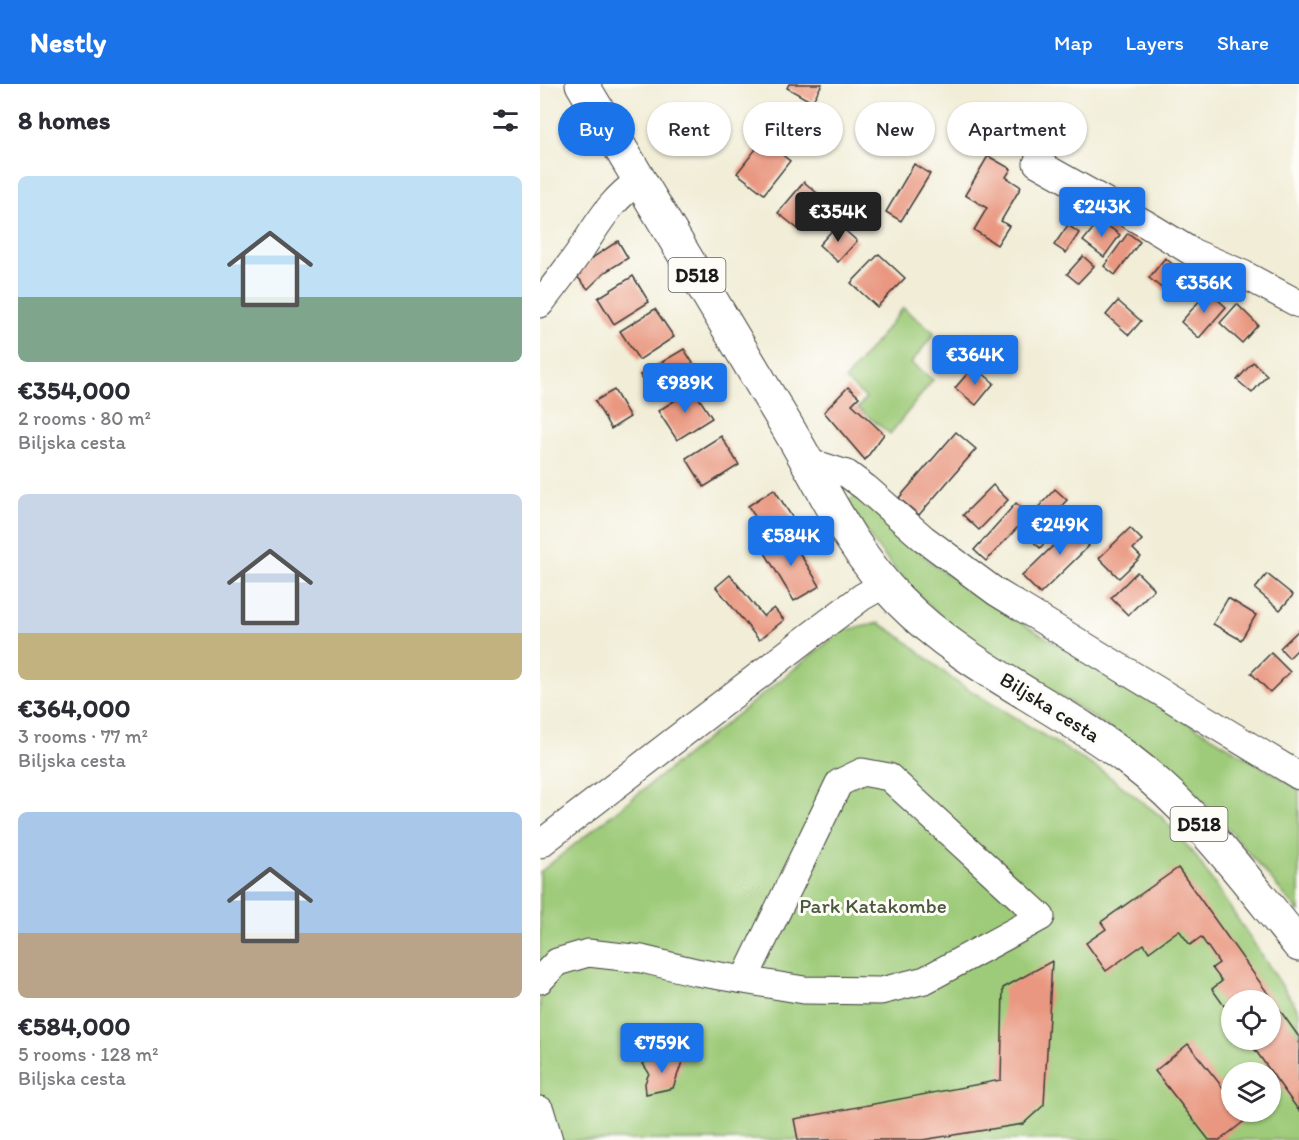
<!DOCTYPE html>
<meta charset="utf-8">
<style>
:root{--surface:#fff;--page:#f2f2f3;--text:#2b2b33;--muted:#7c7c81;--accent:#1a73e8}
body{margin:0;font-family:Itim,sans-serif;background:var(--page);color:var(--text);height:100vh;display:flex;flex-direction:column;font-size:22px;white-space:nowrap}
*{box-sizing:border-box;margin:0}
p{font-size:20px;color:var(--muted)}
.icon{flex:none;width:33px;height:33px;fill:none;stroke:currentColor;stroke-width:2;stroke-linecap:round;stroke-linejoin:round}
.map{position:relative;flex:1;overflow:hidden}
.sheet{display:flex;flex-direction:column;background:var(--surface);width:540px}
.sheet>*{flex:none}
.hud{position:absolute;left:18px;top:18px;width:570px;height:54px;display:flex;gap:12px}
.fabs{position:absolute;left:681px;top:906px;display:grid;gap:12px}
.fabs a{display:grid;place-items:center;width:60px;height:60px;border-radius:50%;background:var(--surface);box-shadow:0 2px 4px #0004;font-size:30px}
.price{position:absolute;translate:-50% -51px;padding:0 14px;border-radius:6px;background:var(--accent);color:#fff;font-size:20px;line-height:39px;filter:drop-shadow(0 2px 3px #0008)}
.price::after{content:'';position:absolute;left:50%;top:36px;width:18px;height:14px;margin-left:-9px;background:inherit;clip-path:polygon(0 0,100% 0,50% 100%)}
.price.active{background:#222;color:#fff}
ul{padding:0;list-style:none}
li{display:grid;align-content:center;gap:12px;height:318px;padding:0 18px}
li span{display:grid;place-items:center;height:186px;border-radius:9px;color:#555}
li>.icon{margin-inline-start:auto}
span .icon{width:108px;height:108px;fill:#fffc;stroke-width:1}
li b{font-size:26px}
h2{display:flex;justify-content:space-between;align-items:center;height:72px;padding:0 18px;font-size:26px}
.tag{padding:0 21px;border-radius:27px;background:var(--surface);box-shadow:0 2px 4px #0004;font-size:21px;line-height:54px}
.tag.active{background:var(--accent);color:#fff}
header{display:flex;align-items:center;gap:36px;box-sizing:border-box;height:84px;padding:0 30px;background:var(--accent);color:#fff}
header strong{font-size:28px}
nav{display:flex;gap:33px;margin-inline-start:auto;font-size:21px}
main{display:flex;flex:1;min-height:0}
.map>svg:first-child{display:block}
.green{fill:#9ecb79;stroke:#5d744a;stroke-width:1.5;fill-rule:evenodd}
.building{fill:#e99780}
.lines{fill:none;stroke-linecap:round;stroke-linejoin:round}
.minor-casing{stroke:#3c3b38;stroke-width:29}
.major-casing{stroke:#3c3b38;stroke-width:35}
.minor{stroke:#fff;stroke-width:27}
.major{stroke:#fff;stroke-width:33}
.labels{text-anchor:middle;stroke-width:6;stroke-linejoin:round;paint-order:stroke}
.shield{fill:#fdfcf7;stroke:#605f5e;stroke-width:1.5}
.shield-label{font-size:20px;font-weight:bold;fill:#1c1c1c}
.street-label{font-size:21px;fill:#1c1c1c;stroke:#fdfcf7}
.park-label{font-size:21px;fill:#4a593d;stroke:#fdfcf7}
</style>
<header>
<strong>Nestly</strong>
<nav><a>Map</a><a>Layers</a><a>Share</a></nav>
</header>
<main>
<section class="sheet">
<h2>8 homes<svg class="icon" aria-label="filters" viewBox="0 0 24 24"><path d="M4 7h16M4 17h16"/><circle cx="9" cy="7" r="2"/><circle cx="15" cy="17" r="2"/></svg></h2>
<ul>
<li><span style="background:linear-gradient(#bfe0f5 65%,#7fa58c 0)"><svg class="icon" aria-label="home" viewBox="0 0 24 24"><path d="M3 11l9-7 9 7M6 9v11h12V9"/></svg></span><div><b>€354,000</b><p>2 rooms · 80 m²</p><p>Biljska cesta</p></div></li>
<li><span style="background:linear-gradient(#c9d6e8 75%,#c2b280 0)"><svg class="icon" aria-label="home" viewBox="0 0 24 24"><path d="M3 11l9-7 9 7M6 9v11h12V9"/></svg></span><div><b>€364,000</b><p>3 rooms · 77 m²</p><p>Biljska cesta</p></div></li>
<li><span style="background:linear-gradient(#a9c7e8 65%,#b9a48a 0)"><svg class="icon" aria-label="home" viewBox="0 0 24 24"><path d="M3 11l9-7 9 7M6 9v11h12V9"/></svg></span><div><b>€584,000</b><p>5 rooms · 128 m²</p><p>Biljska cesta</p></div></li>
</ul>
</section>
<div class="map">
<svg width="759" height="1056" viewBox="0 0 759 1056">
<rect width="100%" height="100%" fill="#fdfcf7"/>
<filter id="ink" filterUnits="userSpaceOnUse"><feTurbulence type="fractalNoise" baseFrequency=".0167" numOctaves="2"/><feDisplacementMap in="SourceGraphic" scale="12" xChannelSelector="R" yChannelSelector="G"/><feConvolveMatrix kernelMatrix="1 2 1 2 8 2 1 2 1" color-interpolation-filters="sRGB"/></filter>
<filter id="wash" filterUnits="userSpaceOnUse"><feTurbulence type="fractalNoise" baseFrequency=".008" numOctaves="4" result="noise"/><feDisplacementMap in="SourceGraphic" scale="24" xChannelSelector="R" yChannelSelector="G"/><feGaussianBlur stdDeviation="1.35" result="paint"/><feColorMatrix in="noise" values="0 0 0 0 0 0 0 0 0 0 0 0 0 0 0 0 0 1.4 0 .05"/><feComposite in="paint" operator="in"/></filter>
<g filter="url(#wash)">
<rect width="100%" height="100%" fill="#f1edd7"/>
<!-- green -->
<g class="green">
<polygon points="363,224 395,249 371,279 393,296 350,350 318,324 326,314 305,296"/>
<path d="M 319,410 L 395,482 L 455,523 L 759,705 L 759,828 C 715,778 670,716 616,676 C 575,646 531,619 487,592 C 467,579 444,568 425,553 C 382,519 333,466 308,417 Z"/>
<path d="M 339,539 L 361,553 L 415,597 L 565,689 L 622,733 L 655,771 L 759,927 L 759,1056 L 0,1056 L 0,788 L 302,547 ZM 692,916 L 730,916 L 730,956 L 692,956 ZM 692,988 L 730,988 L 730,1028 L 692,1028 Z"/>
</g>
<g id="blocks">
<!-- building -->
<g class="building">
<polygon points="249,0 282,0 272,18 247,4"/>
<polygon points="223,56 250,77 224,110 197,89"/>
<polygon points="448,72 471,85 466,93 481,103 461,137 469,142 457,161 434,146 447,124 425,111"/>
<polygon points="374,80 390,90 361,137 346,128"/>
<polygon points="264,98 283,114 258,145 238,129"/>
<polygon points="560,136 580,151 564,173 543,157"/>
<polygon points="298,140 317,157 298,178 279,161"/>
<polygon points="528,141 539,149 526,169 514,161"/>
<polygon points="588,149 600,158 575,191 564,182"/>
<polygon points="78,157 88,174 65,188 48,205 35,190 55,172"/>
<polygon points="339,170 365,194 337,223 311,199"/>
<polygon points="543,172 554,182 538,199 527,190"/>
<polygon points="625,174 644,189 628,209 609,194"/>
<polygon points="93,192 109,218 74,240 58,214"/>
<polygon points="668,207 686,223 659,254 641,238"/>
<polygon points="578,217 601,237 589,251 566,231"/>
<polygon points="697,220 718,241 702,259 680,239"/>
<polygon points="115,225 134,253 99,276 80,247"/>
<polygon points="144,265 158,287 113,314 100,291"/>
<polygon points="713,278 727,291 712,309 697,296"/>
<polygon points="434,282 454,299 436,321 415,304"/>
<polygon points="308,303 319,313 312,320 344,350 325,376 284,328"/>
<polygon points="153,305 172,334 137,356 118,327"/>
<polygon points="74,306 90,333 71,345 55,317"/>
<polygon points="416,348 436,365 379,431 359,414"/>
<polygon points="181,352 199,381 164,403 146,374"/>
<polygon points="453,401 468,416 439,446 423,431"/>
<polygon points="234,405 254,436 228,452 208,422"/>
<polygon points="515,405 527,416 508,436 518,445 500,464 479,444"/>
<polygon points="476,419 489,431 446,477 434,466"/>
<polygon points="548,428 557,437 540,453 549,462 500,510 482,492"/>
<polygon points="590,444 602,456 593,465 601,473 579,494 559,474"/>
<polygon points="247,449 280,502 254,517 222,464"/>
<polygon points="597,488 614,505 588,531 571,514"/>
<polygon points="727,490 753,511 740,526 715,505"/>
<polygon points="190,491 223,532 234,524 244,536 219,556 176,503"/>
<polygon points="688,514 716,531 701,556 673,540"/>
<polygon points="759,546 759,564 749,574 740,564"/>
<polygon points="731,569 750,588 730,608 711,589"/>
<polygon points="638,784 759,953 759,1027 708,956 730,956 730,916 692,916 692,933 672,905 682,897 672,884 679,879 661,853 650,861 639,846 609,868 604,860 566,887 546,859 566,845 561,838"/>
<polygon points="512,877 504,1021 483,1040 382,1056 258,1056 254,1035 461,996 463,904"/>
<polygon points="648,960 692,1015 692,1028 701,1028 707,1035 680,1056 669,1056 615,987"/>
<polygon points="114,971 122,978 131,973 143,975 133,1004 106,1010 105,999 109,989 103,980"/>
</g>
</g>
</g>
<g filter="url(#ink)">
<use href="#blocks" fill-opacity="0" stroke="#3c3b38" stroke-width="1.5"/>
<g class="lines">
<defs>
<g id="minor">
<polyline points="497,79 606,140 652,168 703,190 759,220"/>
<path d="M 0,220 C 12,204 25,188 37,171 C 58,141 68,118 100,96"/>
<polyline points="271,382 282,382 307,390 326,404 383,454 456,508 759,692"/>
<polyline points="0,760 270,552 322,513 345,500"/>
<polyline points="0,896 17,878 48,869 102,875 156,888 264,906 341,907 385,896 501,833 349,693 322,688 299,699 204,896"/>
<polyline points="0,1026 9,1056"/>
</g>
<path id="major" d="M 42,0 C 110,113 178,226 245,339 C 281,399 310,466 359,516 C 424,583 516,620 589,676 C 656,727 706,796 759,861"/>
</defs>
<!-- minor casing -->
<use href="#minor" class="minor-casing"/>
<!-- major casing -->
<use href="#major" class="major-casing"/>
<!-- minor -->
<use href="#minor" class="minor"/>
<!-- major -->
<use href="#major" class="major"/>
</g>
</g>
<g class="labels">
<!-- shield labels -->
<g class="shield">
<rect x="128.5" y="174" width="57" height="34" rx="4.5"/>
<rect x="630.5" y="723" width="57" height="34" rx="4.5"/>
</g>
<g class="shield-label">
<text x="157" y="198">D518</text>
<text x="659" y="747">D518</text>
</g>
<!-- street labels -->
<g class="street-label">
<text transform="translate(510 623) rotate(32)" y="7">Biljska cesta</text>
</g>
<!-- park labels -->
<g class="park-label">
<text x="333" y="829">Park Katakombe</text>
</g>
</g>
</svg>
<div class="fabs">
<a><svg class="icon" aria-label="locate" viewBox="0 0 24 24"><circle cx="12" cy="12" r="6"/><path d="M12 2v4M12 18v4M2 12h4M18 12h4"/></svg></a>
<a><svg class="icon" aria-label="layers" viewBox="0 0 24 24"><path d="M12 4l9 5-9 5-9-5zM3 14l9 5 9-5"/></svg></a>
</div>
<b class="price" style="left:562px;top:154px">€243K</b>
<b class="price active" style="left:298px;top:159px">€354K</b>
<b class="price" style="left:664px;top:230px">€356K</b>
<b class="price" style="left:435px;top:302px">€364K</b>
<b class="price" style="left:145px;top:330px">€989K</b>
<b class="price" style="left:520px;top:472px">€249K</b>
<b class="price" style="left:251px;top:483px">€584K</b>
<b class="price" style="left:122px;top:990px">€759K</b>
<div class="hud">
<a class="tag active">Buy</a>
<a class="tag">Rent</a>
<a class="tag">Filters</a>
<a class="tag">New</a>
<a class="tag">Apartment</a>
</div>
</div>
</main>
